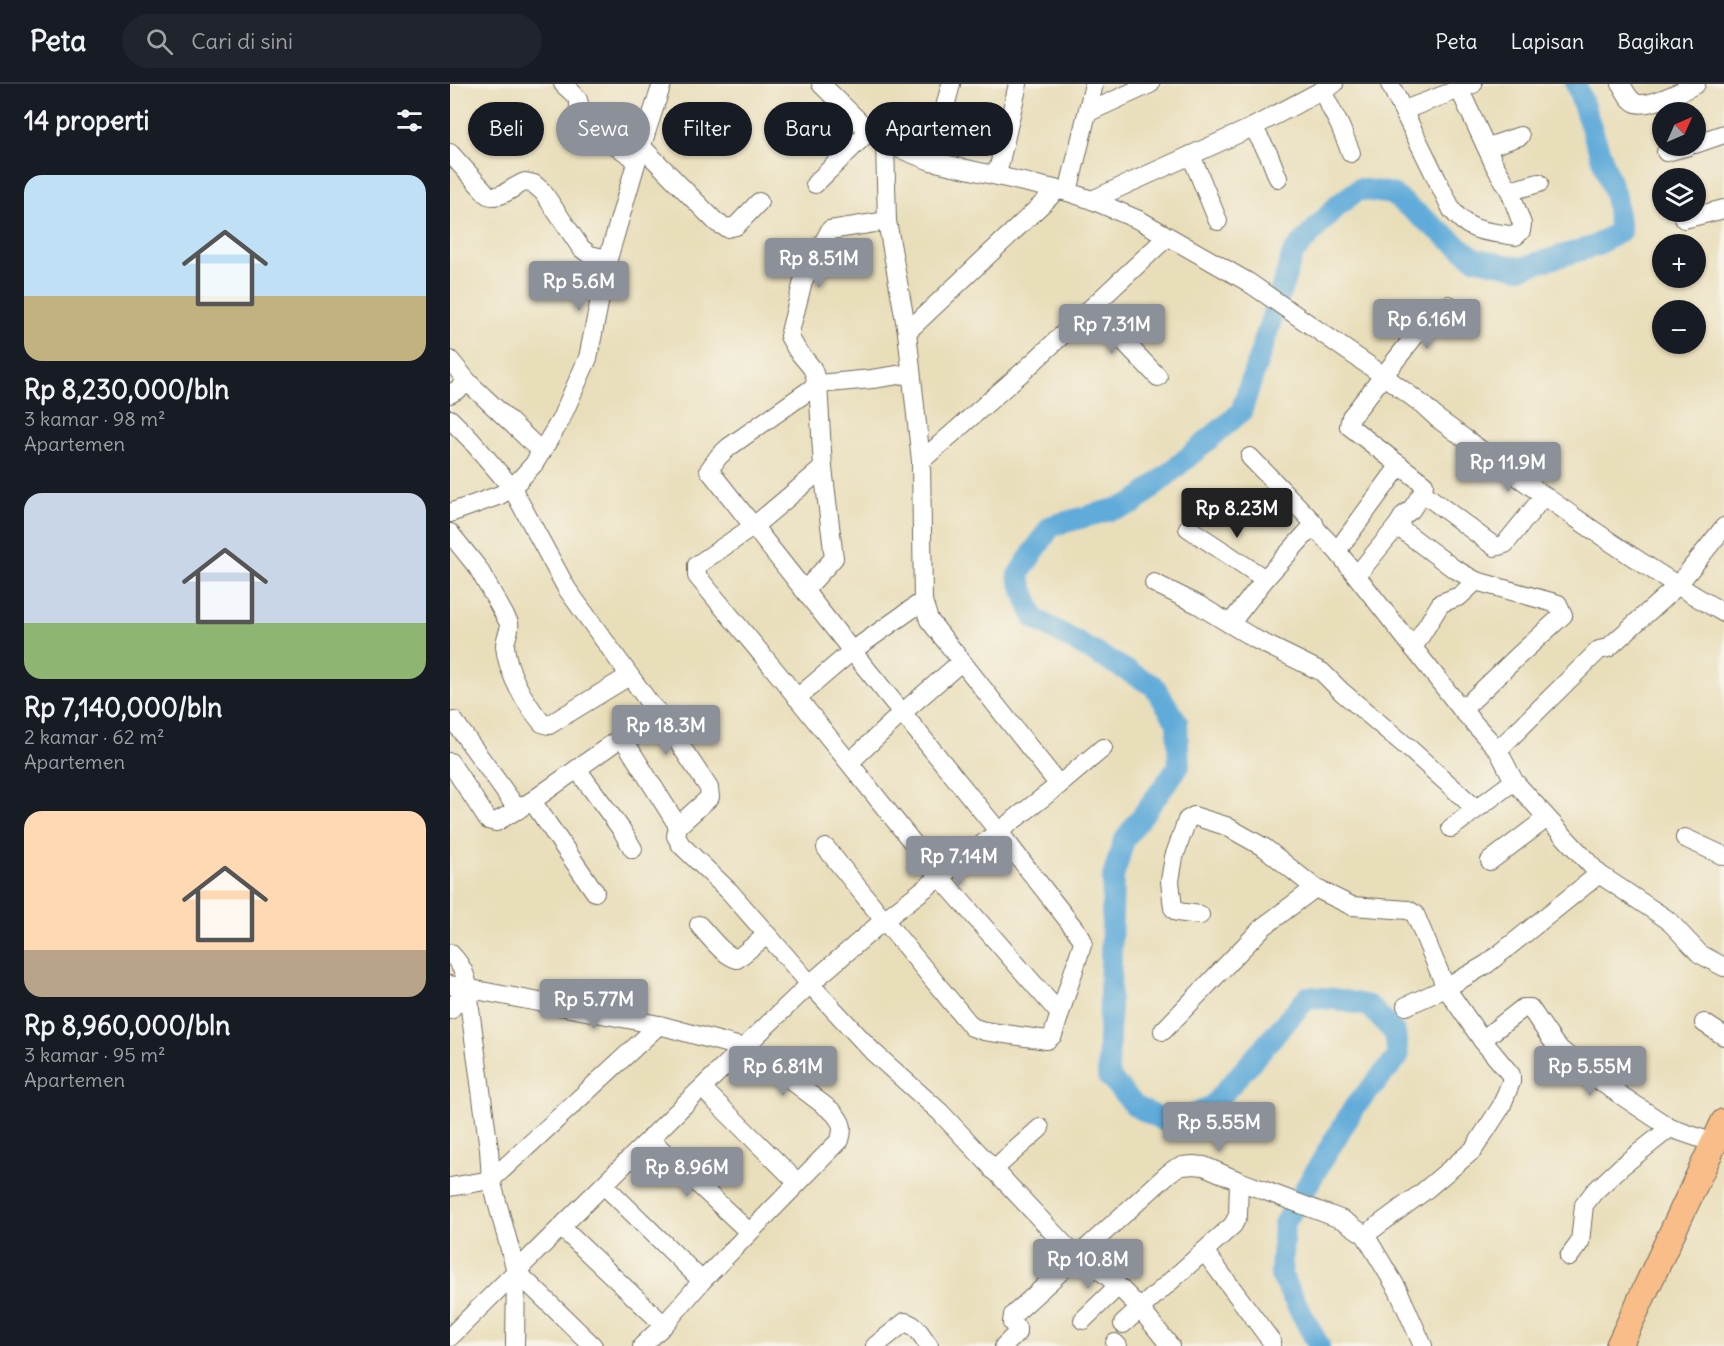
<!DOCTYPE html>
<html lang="id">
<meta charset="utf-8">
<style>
:root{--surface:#171b24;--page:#20242c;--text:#f1f3f6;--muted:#9ea1a6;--line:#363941;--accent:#8c9099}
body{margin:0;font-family:Delius,sans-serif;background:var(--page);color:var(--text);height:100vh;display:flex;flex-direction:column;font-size:22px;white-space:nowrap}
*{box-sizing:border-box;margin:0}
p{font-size:20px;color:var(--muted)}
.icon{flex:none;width:33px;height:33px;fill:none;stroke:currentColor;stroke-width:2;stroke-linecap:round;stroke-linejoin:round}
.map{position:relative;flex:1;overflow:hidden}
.side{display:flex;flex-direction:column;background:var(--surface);width:450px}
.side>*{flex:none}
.top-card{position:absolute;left:18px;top:18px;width:570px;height:54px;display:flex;gap:12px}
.needle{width:39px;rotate:45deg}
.fabs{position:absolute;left:1202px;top:18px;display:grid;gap:12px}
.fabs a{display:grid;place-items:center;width:54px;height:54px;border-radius:50%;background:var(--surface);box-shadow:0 2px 4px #0004;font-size:30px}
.price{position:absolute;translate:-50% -51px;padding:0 14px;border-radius:6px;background:var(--accent);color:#fff;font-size:20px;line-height:39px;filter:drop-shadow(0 2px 3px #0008)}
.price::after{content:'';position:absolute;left:50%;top:36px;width:18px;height:14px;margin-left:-9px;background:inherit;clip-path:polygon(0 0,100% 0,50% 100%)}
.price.current{background:#222;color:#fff}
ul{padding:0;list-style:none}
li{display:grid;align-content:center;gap:12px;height:318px;padding:0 24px}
li span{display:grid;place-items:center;height:186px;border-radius:18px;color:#555}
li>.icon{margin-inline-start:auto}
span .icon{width:108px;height:108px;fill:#fffc;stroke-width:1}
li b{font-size:26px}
h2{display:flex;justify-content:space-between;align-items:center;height:72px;padding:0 24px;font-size:26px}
.pill{padding:0 21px;border-radius:27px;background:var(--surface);box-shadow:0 2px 4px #0004;font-size:21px;line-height:54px}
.pill.current{background:var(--accent);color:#fff}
header{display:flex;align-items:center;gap:36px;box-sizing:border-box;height:84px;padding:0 30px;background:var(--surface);border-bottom:2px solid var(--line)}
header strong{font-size:28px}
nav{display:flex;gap:33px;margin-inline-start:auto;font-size:21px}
.search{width:420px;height:54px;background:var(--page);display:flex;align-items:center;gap:15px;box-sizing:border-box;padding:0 21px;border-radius:33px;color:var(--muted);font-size:22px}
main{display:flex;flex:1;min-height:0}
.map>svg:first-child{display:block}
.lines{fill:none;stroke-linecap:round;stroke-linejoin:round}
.river{stroke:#61abd9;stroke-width:22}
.minor-casing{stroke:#6e6a5d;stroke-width:20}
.highway-casing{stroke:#6e6a5d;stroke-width:28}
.minor{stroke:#fff;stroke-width:18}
.highway{stroke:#f8bd89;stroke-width:26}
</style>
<header>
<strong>Peta</strong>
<div class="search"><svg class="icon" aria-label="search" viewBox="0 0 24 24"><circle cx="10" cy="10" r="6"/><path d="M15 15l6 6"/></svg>Cari di sini</div>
<nav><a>Peta</a><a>Lapisan</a><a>Bagikan</a></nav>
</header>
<main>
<section class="side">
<h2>14 properti<svg class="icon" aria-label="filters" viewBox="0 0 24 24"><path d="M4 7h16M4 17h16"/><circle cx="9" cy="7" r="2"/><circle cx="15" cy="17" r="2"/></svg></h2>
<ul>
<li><span style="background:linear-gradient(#bfe0f5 65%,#c2b280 0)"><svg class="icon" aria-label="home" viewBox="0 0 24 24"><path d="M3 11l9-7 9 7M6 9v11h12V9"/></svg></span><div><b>Rp 8,230,000/bln</b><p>3 kamar · 98 m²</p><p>Apartemen</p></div></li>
<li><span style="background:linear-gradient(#c9d6e8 70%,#8fb573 0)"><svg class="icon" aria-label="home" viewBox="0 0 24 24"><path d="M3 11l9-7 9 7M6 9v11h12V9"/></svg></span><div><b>Rp 7,140,000/bln</b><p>2 kamar · 62 m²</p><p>Apartemen</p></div></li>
<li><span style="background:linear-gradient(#ffd9b3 75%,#b9a48a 0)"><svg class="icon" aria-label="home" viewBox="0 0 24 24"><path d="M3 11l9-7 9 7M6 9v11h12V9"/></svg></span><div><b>Rp 8,960,000/bln</b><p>3 kamar · 95 m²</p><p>Apartemen</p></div></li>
</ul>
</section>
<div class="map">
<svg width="1274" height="1262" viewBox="0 0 1274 1262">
<rect width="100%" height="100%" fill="#f7f3e8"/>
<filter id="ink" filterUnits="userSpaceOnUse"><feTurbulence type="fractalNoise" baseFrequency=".0167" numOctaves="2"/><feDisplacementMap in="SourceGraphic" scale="12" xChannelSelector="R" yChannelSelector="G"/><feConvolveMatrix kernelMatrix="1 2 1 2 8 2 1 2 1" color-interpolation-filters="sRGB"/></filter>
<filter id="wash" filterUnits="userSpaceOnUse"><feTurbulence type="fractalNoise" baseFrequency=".008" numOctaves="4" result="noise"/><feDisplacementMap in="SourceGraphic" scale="24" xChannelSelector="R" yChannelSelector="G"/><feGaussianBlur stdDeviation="1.35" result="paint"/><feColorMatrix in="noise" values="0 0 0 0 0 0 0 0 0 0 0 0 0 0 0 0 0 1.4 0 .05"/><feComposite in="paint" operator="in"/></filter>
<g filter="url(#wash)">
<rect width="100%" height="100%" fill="#e9deba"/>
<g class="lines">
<!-- river -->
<polyline class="river" points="869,1262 831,1191 834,1140 905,1022 948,973 945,949 919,922 885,915 858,913 762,1022 723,1041 685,1022 658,992 663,793 674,756 729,682 727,638 704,602 584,534 568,491 601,442 683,420 791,328 843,169 887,122 909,105 942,110 1024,174 1070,184 1145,162 1170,147 1165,112 1126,0"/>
</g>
</g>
<g filter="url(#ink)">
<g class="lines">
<defs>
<g id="minor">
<path d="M 113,0 C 125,12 133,14 127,31 L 139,44 L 187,76"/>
<path d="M 371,0 L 419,47 L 435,59 L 481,77 L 618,108 L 642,116 L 691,137 L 798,198 L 934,292 L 973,321 L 988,335 C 1082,403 1174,472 1274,529"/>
<path d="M 940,0 L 1002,126 C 1021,150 1038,147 1066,152 L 1071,147 L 1072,140 L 1060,107 L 1045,82 L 1007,0"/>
<path d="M 1171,0 C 1175,7 1179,16 1186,19 C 1198,24 1235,6 1246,0"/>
<polyline points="872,7 890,42 901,69"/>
<polyline points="954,26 1023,0"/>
<polyline points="639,28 700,0"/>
<polyline points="803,43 819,71 828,94"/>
<polyline points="435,59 437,137 457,248 471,377"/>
<polyline points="1245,60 1274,50"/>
<polyline points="191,62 267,139 277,144 286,142 309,118"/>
<polyline points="1038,63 1070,52"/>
<polyline points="1216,68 1239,62"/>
<path d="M 0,69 L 38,111 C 51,116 63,102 75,98 L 84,100 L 93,108 L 131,164 L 140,171 L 158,175"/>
<polyline points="741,71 768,137"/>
<polyline points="481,77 501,0"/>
<polyline points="547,91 568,0"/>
<polyline points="365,100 419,47"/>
<polyline points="1060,107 1089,99"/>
<polyline points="618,108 644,0"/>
<polyline points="642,116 803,43 884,0"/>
<polyline points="1234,135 1274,125"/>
<polyline points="642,224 708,293"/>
<polyline points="1018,233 999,221 987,226 982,230 901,333 899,342 974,400 973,408 977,412 1045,463 1055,460 1093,413"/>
<polyline points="457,248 607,106"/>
<polyline points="0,276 19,299 92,368"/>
<path d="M 368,300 L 279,363 L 269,372 L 259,386 L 402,567 L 549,748 L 631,853 L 633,858 L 603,951 L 597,956 L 534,947 L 522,943 L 434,836 L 360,900 L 423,968 L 490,1028 L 627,1174 C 659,1184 699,1235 720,1262"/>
<polyline points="368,300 422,295 461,289"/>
<polyline points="0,310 19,299"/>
<polyline points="0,335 20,355 62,404 117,505 201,621 208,628 259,704 260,713 228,742 226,752 231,761 280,808 360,900 235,1020 0,1253"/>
<polyline points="800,373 864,439 866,445"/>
<polyline points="373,384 304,442 247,481 247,492 333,596 491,794 610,930"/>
<polyline points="973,408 961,426 954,431 947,442 1003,484 1026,497 1108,520 1113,531 1067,573 1012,626"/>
<polyline points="0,429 50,411 62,404 84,380 110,337 138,274 158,175 187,76 212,0"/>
<polyline points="738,444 815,495"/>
<path d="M 0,449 L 28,484 L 59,539 C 61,547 55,553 55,562 C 58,591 74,617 92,639 L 99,641 L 179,592"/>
<polyline points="887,467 950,381"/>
<polyline points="907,491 947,442"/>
<polyline points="704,499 749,521 780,540"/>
<polyline points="355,506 384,474 373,384 368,300 362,284 347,266 339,252 353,197 380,146 437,137"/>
<polyline points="963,564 991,519 1010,512 1026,497"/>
<polyline points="347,614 402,567 473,517"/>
<polyline points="208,628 172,653 228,742"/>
<polyline points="4,637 68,726"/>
<polyline points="1048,666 1149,566 1158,564 1227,502 1274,443"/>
<polyline points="0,678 38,736 46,738 82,717 172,653"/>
<polyline points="400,678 452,629 511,578"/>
<polyline points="127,685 171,745 183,765"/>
<polyline points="609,701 479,536 473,517 471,377 577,284 717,153"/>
<polyline points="82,717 145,808"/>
<polyline points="1026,725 962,667 892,608 872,588 807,556 780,540 815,495 860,445 866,445 887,467 1012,626 1048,666 1064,697 1099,736 1149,790 1218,836 1250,870 1274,883"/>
<polyline points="1001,744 1064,697"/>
<polyline points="1235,754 1274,772"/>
<polyline points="376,764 434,836 609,701 653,664"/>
<polyline points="1040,777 1097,734"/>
<polyline points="750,831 727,828 723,824 720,797 724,773 737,736 744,732 776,742 815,764 865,804 902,822 958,826 965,830 996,904 1032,956 1061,991 1061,998 1051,1023 1023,1066 973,1108 915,1151"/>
<path d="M 249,841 C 260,853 272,870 287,875 L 317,851"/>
<path d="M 0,869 C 17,885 19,902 20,925 L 39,1065 L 41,1096 L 66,1187 L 143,1262"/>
<path d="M 0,901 L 209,941 L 294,964 L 316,977 L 383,1028 C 392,1038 394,1043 390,1056 L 252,1197 L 214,1241 L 192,1262"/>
<polyline points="956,922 996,904 1037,880 1149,790"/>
<polyline points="0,926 19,904"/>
<polyline points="1254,939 1274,952"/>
<polyline points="713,947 813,843 865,804"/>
<polyline points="1032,956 1073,924 1080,924 1106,962 1142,992 1220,1044 1264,1059"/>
<polyline points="252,1004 347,1098"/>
<polyline points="200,1055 299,1148"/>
<polyline points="543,1086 590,1044"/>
<polyline points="154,1101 252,1197"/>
<polyline points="0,1103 41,1096 209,941"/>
<polyline points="112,1144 214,1241"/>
<polyline points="754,1167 822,1258"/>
<polyline points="1119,1173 1130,1158 1134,1121 1144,1108 1172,1082 1220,1044"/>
<polyline points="633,1236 667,1203"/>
<polyline points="673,1240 783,1141 788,1131 789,1097"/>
<polyline points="665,1259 668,1262"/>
<polyline points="65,1262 66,1187"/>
<path d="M 425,1262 L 455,1238 C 467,1241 472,1252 479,1262"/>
<polyline points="554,1262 567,1249 567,1244 562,1239 563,1231 718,1090 726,1084 733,1082 743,1081 754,1082 789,1097 893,1136 915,1151 948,1206 973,1262"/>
</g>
<polyline id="highway" points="1169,1262 1274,1038"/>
</defs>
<!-- minor casing -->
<use href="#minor" class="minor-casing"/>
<!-- highway casing -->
<use href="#highway" class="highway-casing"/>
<!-- minor -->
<use href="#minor" class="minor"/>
<!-- highway -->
<use href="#highway" class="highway"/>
</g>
</g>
</svg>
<div class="fabs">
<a><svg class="needle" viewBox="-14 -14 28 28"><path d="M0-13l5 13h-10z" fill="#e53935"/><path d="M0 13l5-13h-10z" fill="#9ea1a6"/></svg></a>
<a><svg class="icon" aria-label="layers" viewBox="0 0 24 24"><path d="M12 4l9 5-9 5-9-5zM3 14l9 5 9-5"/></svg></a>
<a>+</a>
<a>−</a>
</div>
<b class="price" style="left:369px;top:205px">Rp 8.51M</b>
<b class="price" style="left:129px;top:228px">Rp 5.6M</b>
<b class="price" style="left:977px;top:266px">Rp 6.16M</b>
<b class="price" style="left:662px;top:271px">Rp 7.31M</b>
<b class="price" style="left:1058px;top:409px">Rp 11.9M</b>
<b class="price current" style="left:787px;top:455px">Rp 8.23M</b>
<b class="price" style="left:216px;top:672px">Rp 18.3M</b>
<b class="price" style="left:509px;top:803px">Rp 7.14M</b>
<b class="price" style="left:144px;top:946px">Rp 5.77M</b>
<b class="price" style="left:333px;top:1013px">Rp 6.81M</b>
<b class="price" style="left:1140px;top:1013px">Rp 5.55M</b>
<b class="price" style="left:769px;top:1069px">Rp 5.55M</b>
<b class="price" style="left:237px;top:1114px">Rp 8.96M</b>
<b class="price" style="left:638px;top:1206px">Rp 10.8M</b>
<div class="top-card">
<a class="pill">Beli</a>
<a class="pill current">Sewa</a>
<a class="pill">Filter</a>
<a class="pill">Baru</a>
<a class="pill">Apartemen</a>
</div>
</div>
</main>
